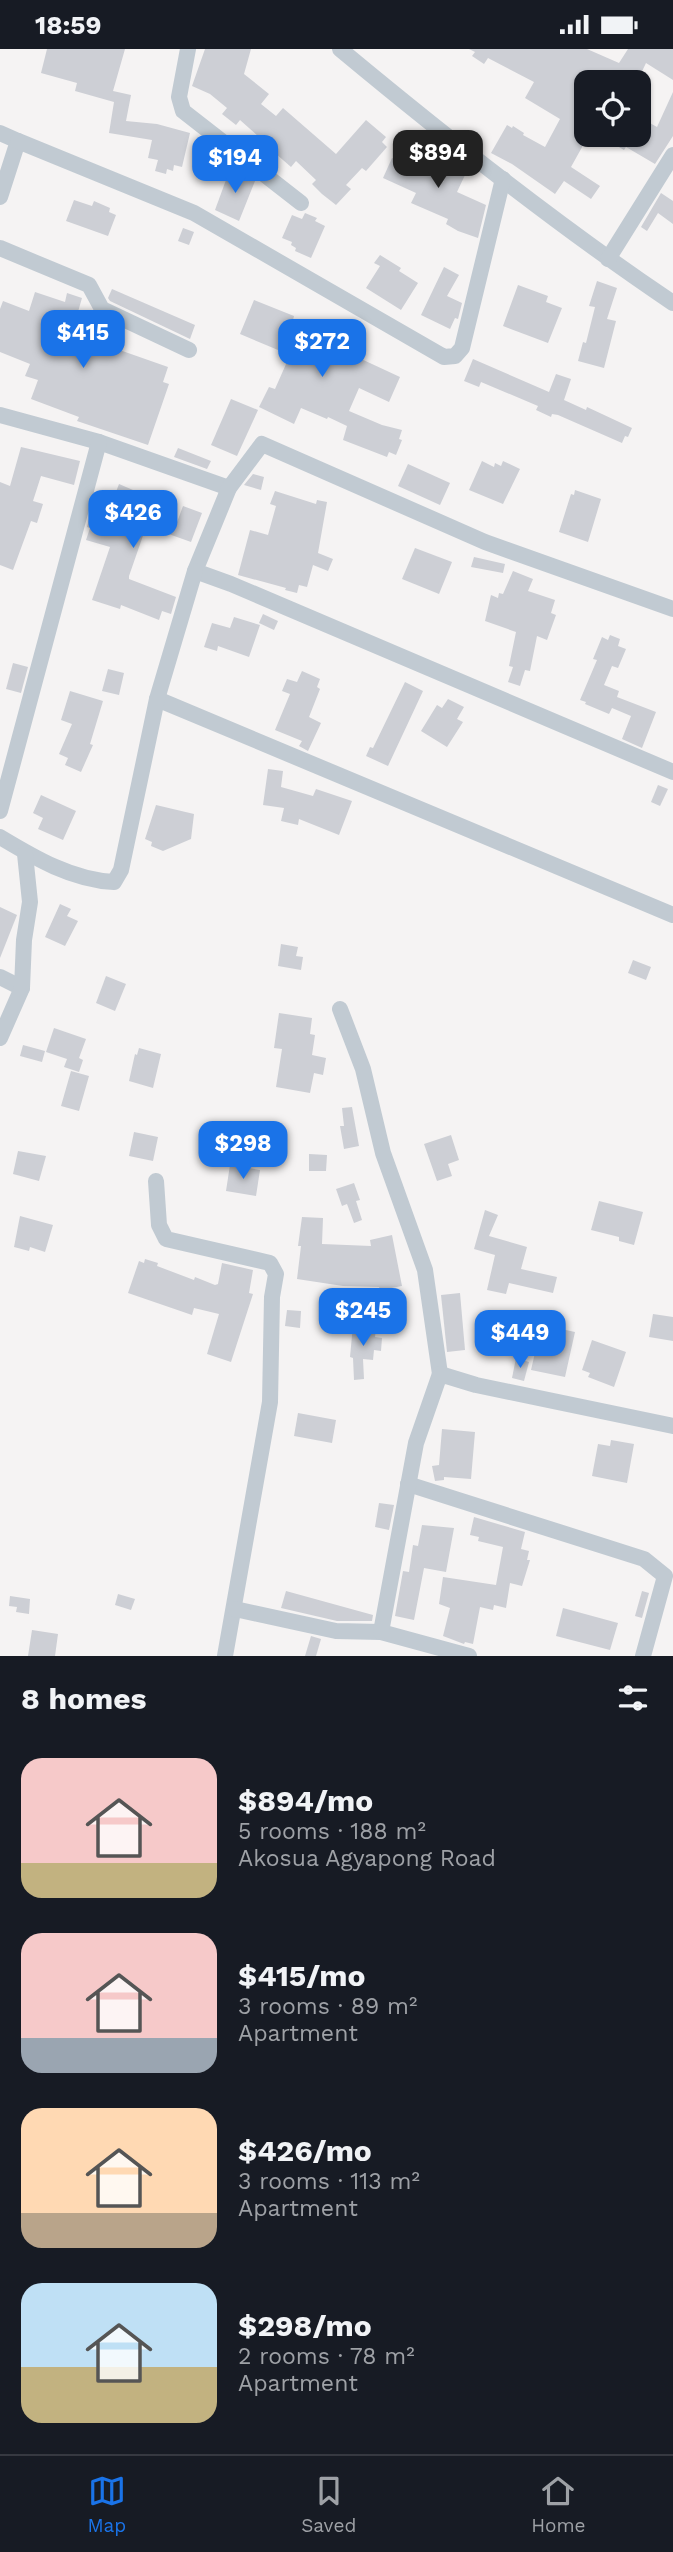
<!DOCTYPE html>
<meta charset="utf-8">
<style>
:root{--surface:#171b24;--page:#20242c;--text:#f1f3f6;--muted:#9ea1a6;--line:#363941;--accent:#1a73e8}
body{margin:0;font-family:"Work Sans",sans-serif;background:var(--page);color:var(--text);height:100vh;display:flex;flex-direction:column;font-size:26px;white-space:nowrap}
*{box-sizing:border-box;margin:0}
p{font-size:23px;color:var(--muted)}
.icon{flex:none;width:38px;height:38px;fill:none;stroke:currentColor;stroke-width:2;stroke-linecap:round;stroke-linejoin:round}
.map{position:relative;height:1607px;overflow:hidden}
.drawer{display:flex;flex-direction:column;background:var(--surface);flex:1}
.drawer>*{flex:none}
.tools{position:absolute;left:574px;top:21px;display:grid;gap:14px}
.tools a{display:grid;place-items:center;width:77px;height:77px;border-radius:14px;background:var(--surface);box-shadow:0 2px 5px #0004;font-size:35px}
.price{position:absolute;translate:-50% -60px;padding:0 16px;border-radius:14px;background:var(--accent);color:#fff;font-size:23px;line-height:46px;filter:drop-shadow(0 2px 4px #0008)}
.price::after{content:'';position:absolute;left:50%;top:42px;width:21px;height:16px;margin-left:-10px;background:inherit;clip-path:polygon(0 0,100% 0,50% 100%)}
.price.current{background:#222;color:#fff}
ul{padding:0;list-style:none}
li{display:flex;align-items:center;gap:21px;height:175px;padding:0 21px}
li span{display:grid;place-items:center;flex:none;width:196px;height:140px;border-radius:21px;color:#555}
li>.icon{margin-inline-start:auto}
span .icon{width:84px;height:84px;fill:#fffc;stroke-width:1}
li b{font-size:30px}
h2{display:flex;justify-content:space-between;align-items:center;height:84px;padding:0 21px;font-size:30px}
.status{display:flex;justify-content:space-between;align-items:center;height:49px;padding:0 35px;background:var(--surface);direction:ltr}
.status svg{height:19px;fill:currentColor}
.tabs{display:flex;justify-content:space-around;align-items:center;height:98px;border-top:2px solid var(--line);background:var(--surface);font-size:19px;color:var(--muted)}
.tabs a{display:grid;justify-items:center;gap:4px}
.tabs .current{color:var(--accent)}
.map>svg:first-child{display:block}
.building{fill:#cdcfd5}
.lines{fill:none;stroke-linecap:round;stroke-linejoin:round}
.minor{stroke:#c1cad2;stroke-width:16}
</style>
<div class="status"><b>18:59</b><svg viewBox="0 0 49 12"><path d="M0 12V9h3v3zM5 12V6h3v6zM10 12V3h3v9zM15 12V0h3v12zM26 1h20v11H26zM47 4h2v5h-2z"/></svg></div>
<div class="map">
<svg width="673" height="1607" viewBox="0 0 673 1607">
<rect width="100%" height="100%" fill="#f5f3f3"/>
<!-- building -->
<g class="building">
<polygon points="47,0 125,0 113,42 131,46 126,72 157,75 190,84 182,118 174,116 173,122 167,120 166,125 155,122 158,111 148,109 152,91 109,84 114,53 75,42 77,34 41,24"/>
<polygon points="205,0 251,0 244,25 269,45 261,55 276,67 283,59 336,105 366,71 386,88 382,93 387,98 366,122 362,119 346,136 351,140 336,156 322,145 312,135 316,131 296,112 291,118 275,104 269,103 256,92 259,88 240,71 236,76 222,65 227,59 210,45 192,37"/>
<polygon points="469,0 587,0 619,14 628,0 673,0 673,31 646,14 637,33 586,33 586,91 571,118 600,137 591,150 564,132 555,145 512,115 491,104 507,76 512,79 513,77 524,84 523,86 545,98 560,70 525,49 534,33 488,9 484,15 472,7 475,3"/>
<polygon points="673,43 673,87 655,115 626,98 624,101 598,86 639,86 639,68 657,78"/>
<polygon points="423,81 438,93 427,106 465,126 457,143 486,156 478,189 458,182 446,175 448,170 411,154 416,144 383,129 392,109 444,133 412,100 422,91 417,88"/>
<polygon points="233,119 255,132 239,172 215,161 230,120"/>
<polygon points="661,144 673,152 673,175 658,164 647,182 641,178"/>
<polygon points="74,151 92,157 94,152 110,159 109,163 116,166 108,187 66,172"/>
<polygon points="305,164 317,169 315,172 325,177 311,209 295,202 296,199 291,196 292,193 282,189 292,166 302,170"/>
<polygon points="183,179 194,183 189,196 178,192"/>
<polygon points="380,206 401,219 399,222 418,234 401,261 366,239 380,217 374,214"/>
<polygon points="444,218 459,226 447,247 462,254 458,270 455,269 450,280 421,266"/>
<polygon points="597,232 617,239 607,270 616,272 604,319 578,312 583,293 586,294 595,258 589,257"/>
<polygon points="518,236 548,247 546,253 562,259 548,294 503,277"/>
<polygon points="112,240 195,276 190,290 110,252 108,249"/>
<polygon points="35,243 65,253 67,244 82,249 71,287 110,301 111,298 168,318 163,333 169,335 148,396 77,372 79,368 31,350 38,331 25,327 30,315 0,303 0,260 3,252 29,262"/>
<polygon points="254,251 294,267 293,271 324,285 319,297 342,308 344,302 400,328 389,353 359,339 349,362 382,376 402,381 399,390 402,391 396,406 389,403 387,408 343,391 347,377 328,368 327,370 301,359 294,375 259,358 269,338 275,340 290,306 240,285"/>
<polygon points="473,310 549,343 556,325 571,330 564,351 586,361 587,358 632,379 628,388 625,387 622,394 558,366 552,365 551,368 536,361 538,357 481,333 479,338 464,332"/>
<polygon points="231,350 258,361 237,407 211,396"/>
<polygon points="21,398 80,412 74,436 41,427 33,452 43,455 37,474 31,472 13,521 0,516 0,433 10,437"/>
<polygon points="178,399 211,412 207,420 174,408"/>
<polygon points="482,412 494,418 495,414 501,417 503,412 520,420 503,455 469,441"/>
<polygon points="408,415 450,434 440,456 398,437"/>
<polygon points="253,425 264,428 261,441 244,436"/>
<polygon points="119,435 154,450 148,465 176,476 183,457 202,464 191,493 163,483 161,487 145,481 129,527 129,530 176,548 171,565 162,562 159,571 121,556 120,560 92,551 110,498 86,491 90,479 87,478 90,466 98,469 105,452 107,453 110,446 114,448"/>
<polygon points="575,441 601,450 588,493 559,483 571,445 574,446"/>
<polygon points="275,442 316,455 317,451 327,453 318,504 333,510 328,522 313,516 307,538 299,536 297,544 285,541 286,539 238,526 250,481 268,486 276,457 270,455"/>
<polygon points="415,499 452,513 439,545 402,530"/>
<polygon points="474,508 505,515 503,524 471,518"/>
<polygon points="513,522 533,530 528,542 555,551 551,564 556,566 547,591 537,587 530,622 525,621 520,637 508,633 513,618 509,617 516,583 485,572 491,546 498,549 499,544 503,545"/>
<polygon points="263,565 278,572 274,581 259,574"/>
<polygon points="234,568 260,576 249,608 218,597 217,602 204,598 212,574 230,579"/>
<polygon points="610,586 620,590 618,597 626,600 618,619 612,617 604,636 619,642 617,648 656,663 642,699 622,690 631,667 612,659 609,665 585,655 586,653 580,651 597,611 593,610 602,588 608,591"/>
<polygon points="13,614 28,618 21,644 6,640"/>
<polygon points="108,620 124,624 119,646 102,642"/>
<polygon points="302,622 320,630 317,638 320,640 309,668 321,674 308,702 299,697 302,692 275,681 290,645 282,642 287,630 297,633"/>
<polygon points="405,633 423,642 388,717 366,707 370,698 373,699"/>
<polygon points="70,642 103,652 90,695 93,696 81,723 65,716 68,709 59,705 72,675 61,671"/>
<polygon points="448,650 464,658 457,670 463,673 447,698 421,682 437,656 442,659"/>
<polygon points="268,720 283,722 281,738 313,747 316,740 352,752 339,786 299,770 298,776 281,772 284,759 263,756"/>
<polygon points="658,736 668,740 660,757 651,753"/>
<polygon points="41,746 76,762 63,791 38,780 43,769 33,764"/>
<polygon points="156,756 194,765 191,790 163,802 151,797 152,793 145,790"/>
<polygon points="60,855 71,860 67,867 78,872 65,897 45,888"/>
<polygon points="0,858 17,866 0,909"/>
<polygon points="281,895 298,898 296,907 303,908 301,921 278,917"/>
<polygon points="633,911 651,918 646,931 628,924"/>
<polygon points="106,927 126,935 115,962 96,954"/>
<polygon points="279,964 312,969 310,985 315,986 312,1006 326,1009 323,1026 314,1024 310,1044 276,1038 282,1000 274,999"/>
<polygon points="54,979 86,990 79,1009 83,1011 79,1023 64,1018 67,1010 46,1003"/>
<polygon points="23,996 45,1002 42,1013 20,1007"/>
<polygon points="139,999 161,1005 153,1039 129,1032 135,1005 137,1006"/>
<polygon points="71,1022 89,1027 79,1062 61,1057"/>
<polygon points="352,1058 359,1097 344,1100 340,1077 344,1077 342,1059"/>
<polygon points="134,1083 158,1088 153,1112 129,1107"/>
<polygon points="451,1086 459,1111 448,1115 452,1127 437,1132 424,1095"/>
<polygon points="18,1102 46,1107 39,1132 13,1125"/>
<polygon points="309,1105 327,1106 326,1122 309,1122"/>
<polygon points="230,1116 260,1121 256,1147 226,1142"/>
<polygon points="354,1134 360,1151 356,1152 362,1171 354,1174 347,1155 342,1157 336,1140"/>
<polygon points="599,1152 643,1163 634,1196 619,1192 619,1188 591,1181"/>
<polygon points="485,1161 498,1166 489,1187 527,1198 521,1220 557,1228 553,1244 509,1234 506,1245 487,1241 495,1206 474,1200"/>
<polygon points="20,1167 53,1176 45,1203 30,1198 29,1202 14,1198"/>
<polygon points="302,1168 323,1169 322,1195 371,1197 370,1191 392,1186 402,1237 380,1241 379,1238 343,1237 297,1230 301,1197 298,1197"/>
<polygon points="145,1210 158,1214 157,1217 194,1231 195,1228 215,1236 218,1235 222,1214 253,1221 249,1244 253,1245 231,1313 207,1305 219,1265 194,1259 192,1266 128,1244 139,1212 144,1214"/>
<polygon points="460,1244 465,1301 447,1303 441,1246"/>
<polygon points="287,1261 301,1262 300,1279 285,1277"/>
<polygon points="653,1265 673,1268 673,1292 649,1288"/>
<polygon points="353,1276 376,1279 375,1288 382,1289 381,1302 374,1301 373,1311 363,1310 364,1330 354,1331 353,1309 350,1308"/>
<polygon points="552,1278 575,1283 565,1328 531,1321 540,1282 550,1284"/>
<polygon points="592,1291 626,1303 614,1338 588,1328 590,1324 582,1321"/>
<polygon points="516,1309 529,1313 524,1332 512,1329"/>
<polygon points="298,1364 336,1371 332,1394 294,1387"/>
<polygon points="442,1380 475,1383 471,1430 444,1428 444,1431 435,1432 432,1417 439,1416"/>
<polygon points="611,1391 634,1395 627,1434 592,1427 598,1395 610,1397"/>
<polygon points="379,1454 394,1456 389,1481 375,1478"/>
<polygon points="474,1468 525,1483 521,1500 529,1502 527,1511 530,1511 522,1537 510,1534 506,1559 494,1556 493,1561 480,1558 473,1595 465,1593 464,1595 443,1587 450,1559 439,1555 443,1528 496,1536 503,1498 478,1492 479,1488 470,1486"/>
<polygon points="422,1476 454,1479 446,1523 424,1519 414,1571 395,1567 403,1522 409,1523 413,1496 418,1497"/>
<polygon points="286,1542 373,1566 372,1572 337,1572 281,1559"/>
<polygon points="642,1542 649,1544 642,1569 635,1567"/>
<polygon points="118,1545 135,1550 131,1561 115,1556"/>
<polygon points="10,1547 30,1550 29,1565 16,1563 17,1558 9,1557"/>
<polygon points="563,1559 618,1574 610,1601 556,1587"/>
<polygon points="32,1581 58,1585 55,1607 28,1607"/>
<polygon points="311,1587 321,1590 316,1607 305,1607"/>
</g>
<g class="lines">
<!-- minor -->
<g class="minor">
<polyline points="188,0 179,48 183,62 301,154"/>
<path d="M 340,0 C 447,89 557,176 673,254"/>
<polyline points="0,84 18,92 0,148"/>
<polyline points="18,92 194,164 444,308 455,307 462,299 503,130"/>
<polyline points="0,199 89,236 102,260 189,301"/>
<polyline points="608,210 673,106"/>
<polyline points="0,366 99,393 229,439"/>
<polyline points="673,560 485,493 262,395 229,439 195,522 231,535 673,723"/>
<polyline points="157,650 673,866"/>
<polyline points="0,762 99,393"/>
<path d="M 0,788 C 35,809 72,831 114,833 L 121,821 L 157,650 L 195,522"/>
<polyline points="0,928 22,939"/>
<polyline points="340,960 363,1020 383,1104 425,1221 440,1325"/>
<polyline points="0,989 22,939 24,891 30,853 25,805"/>
<polyline points="156,1132 159,1176 166,1190 270,1214 276,1225 272,1248 270,1353 225,1607"/>
<polyline points="408,1435 644,1510 665,1527 643,1607"/>
<polyline points="235,1560 336,1582 381,1583 469,1607"/>
<polyline points="381,1583 416,1394 440,1325 476,1336 673,1377"/>
</g>
</g>
</svg>
<div class="tools">
<a><svg class="icon" aria-label="locate" viewBox="0 0 24 24"><circle cx="12" cy="12" r="6"/><path d="M12 2v4M12 18v4M2 12h4M18 12h4"/></svg></a>
</div>
<b class="price current" style="left:438px;top:141px">$894</b>
<b class="price" style="left:235px;top:146px">$194</b>
<b class="price" style="left:83px;top:321px">$415</b>
<b class="price" style="left:322px;top:330px">$272</b>
<b class="price" style="left:133px;top:501px">$426</b>
<b class="price" style="left:243px;top:1132px">$298</b>
<b class="price" style="left:363px;top:1299px">$245</b>
<b class="price" style="left:520px;top:1321px">$449</b>
</div>
<section class="drawer">
<h2>8 homes<svg class="icon" aria-label="filters" viewBox="0 0 24 24"><path d="M4 7h16M4 17h16"/><circle cx="9" cy="7" r="2"/><circle cx="15" cy="17" r="2"/></svg></h2>
<ul>
<li><span style="background:linear-gradient(#f6c9c9 75%,#c2b280 0)"><svg class="icon" aria-label="home" viewBox="0 0 24 24"><path d="M3 11l9-7 9 7M6 9v11h12V9"/></svg></span><div><b>$894/mo</b><p>5 rooms · 188 m²</p><p>Akosua Agyapong Road</p></div></li>
<li><span style="background:linear-gradient(#f6c9c9 75%,#9aa5b1 0)"><svg class="icon" aria-label="home" viewBox="0 0 24 24"><path d="M3 11l9-7 9 7M6 9v11h12V9"/></svg></span><div><b>$415/mo</b><p>3 rooms · 89 m²</p><p>Apartment</p></div></li>
<li><span style="background:linear-gradient(#ffd9b3 75%,#b9a48a 0)"><svg class="icon" aria-label="home" viewBox="0 0 24 24"><path d="M3 11l9-7 9 7M6 9v11h12V9"/></svg></span><div><b>$426/mo</b><p>3 rooms · 113 m²</p><p>Apartment</p></div></li>
<li><span style="background:linear-gradient(#bfe0f5 60%,#c2b280 0)"><svg class="icon" aria-label="home" viewBox="0 0 24 24"><path d="M3 11l9-7 9 7M6 9v11h12V9"/></svg></span><div><b>$298/mo</b><p>2 rooms · 78 m²</p><p>Apartment</p></div></li>
</ul>
</section>
<nav class="tabs">
<a class="current"><svg class="icon" aria-label="map" viewBox="0 0 24 24"><path d="M3 6l6-2 6 2 6-2v14l-6 2-6-2-6 2zM9 4v14M15 6v14"/></svg>Map</a>
<a><svg class="icon" aria-label="saved" viewBox="0 0 24 24"><path d="M7 4h10v16l-5-4-5 4z"/></svg>Saved</a>
<a><svg class="icon" aria-label="home" viewBox="0 0 24 24"><path d="M3 11l9-7 9 7M6 9v11h12V9"/></svg>Home</a>
</nav>
